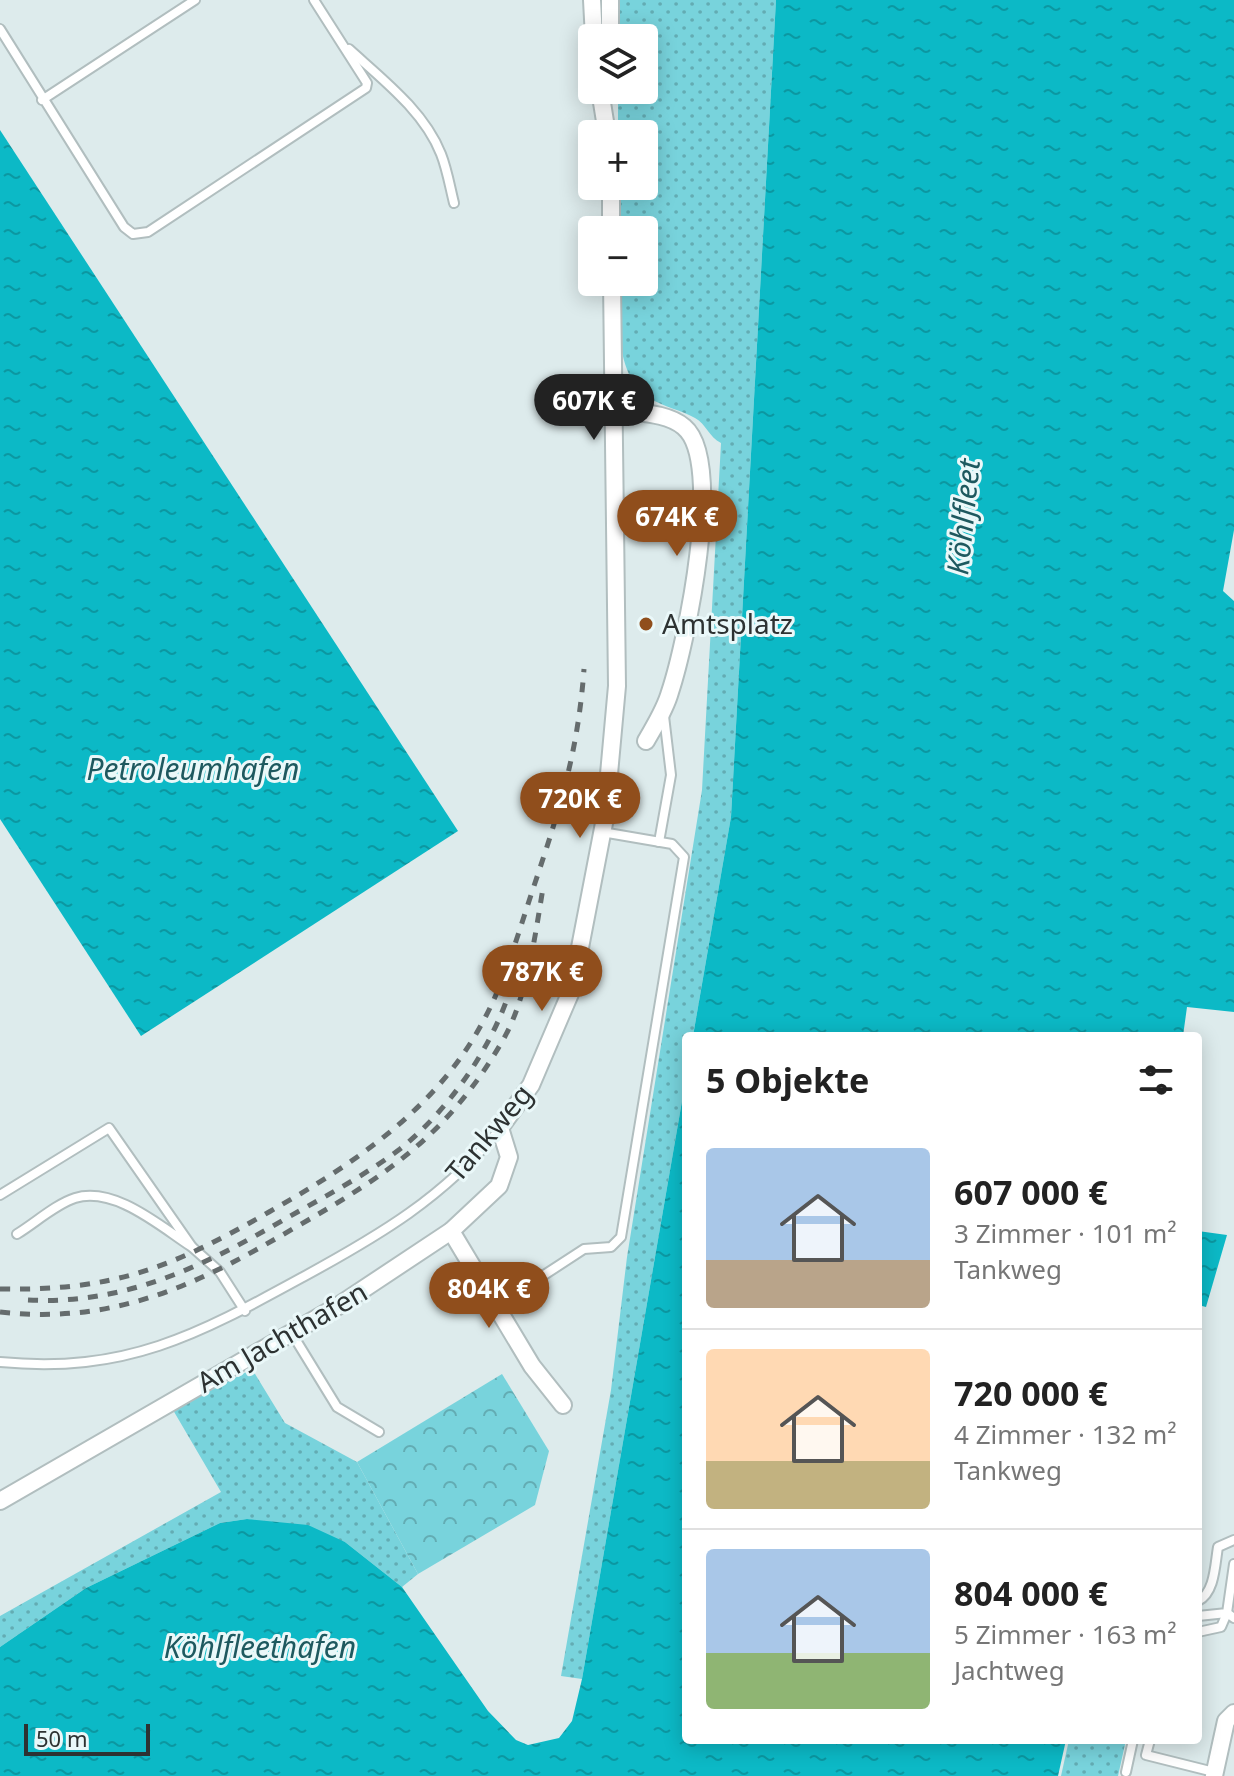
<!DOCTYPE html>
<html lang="de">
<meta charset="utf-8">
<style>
:root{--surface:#fff;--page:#f2f2f2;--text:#222;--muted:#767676;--line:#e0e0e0;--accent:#904e1c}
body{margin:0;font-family:"Noto Sans",sans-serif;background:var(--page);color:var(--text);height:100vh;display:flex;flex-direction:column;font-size:30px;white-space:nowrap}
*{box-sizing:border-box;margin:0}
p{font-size:26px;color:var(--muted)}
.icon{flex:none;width:44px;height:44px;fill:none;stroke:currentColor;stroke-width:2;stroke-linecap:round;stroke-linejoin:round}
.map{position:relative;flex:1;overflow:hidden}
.side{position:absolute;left:682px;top:1032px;width:520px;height:712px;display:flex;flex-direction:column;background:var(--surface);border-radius:8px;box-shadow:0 4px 20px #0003}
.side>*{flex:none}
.tools{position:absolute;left:578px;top:24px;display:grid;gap:16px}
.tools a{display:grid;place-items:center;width:80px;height:80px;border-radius:8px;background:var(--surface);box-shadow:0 4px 20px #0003;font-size:40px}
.scale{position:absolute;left:24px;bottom:20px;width:126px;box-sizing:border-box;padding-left:8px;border:4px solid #2d3232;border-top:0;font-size:22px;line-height:28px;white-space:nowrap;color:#2d3232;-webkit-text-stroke:6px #eaf8f9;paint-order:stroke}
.price{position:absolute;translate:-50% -68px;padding:0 18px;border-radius:28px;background:var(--accent);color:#fff;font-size:26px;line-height:52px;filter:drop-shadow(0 2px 4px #0008)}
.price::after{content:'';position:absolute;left:50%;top:48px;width:24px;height:18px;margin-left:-12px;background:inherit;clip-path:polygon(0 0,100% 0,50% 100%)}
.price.active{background:#222;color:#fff}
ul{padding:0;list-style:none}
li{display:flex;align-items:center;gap:24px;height:200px;padding:0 24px}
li+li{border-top:2px solid var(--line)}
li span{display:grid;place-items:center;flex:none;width:224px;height:160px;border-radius:8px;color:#555}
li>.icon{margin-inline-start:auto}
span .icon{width:96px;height:96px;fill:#fffc;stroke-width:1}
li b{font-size:34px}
h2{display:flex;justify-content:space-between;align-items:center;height:96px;padding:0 24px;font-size:34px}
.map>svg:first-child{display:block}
.grass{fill:url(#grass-dots)}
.forest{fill:url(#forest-crowns)}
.water{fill:url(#water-ripples)}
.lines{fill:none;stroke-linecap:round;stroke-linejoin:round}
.service-casing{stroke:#b1bebf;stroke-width:12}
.minor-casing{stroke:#b1bebf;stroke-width:20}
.service{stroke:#fff;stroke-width:8}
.minor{stroke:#fff;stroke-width:16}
.rail{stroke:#656c6d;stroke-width:5;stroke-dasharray:10 10;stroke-linecap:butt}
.poi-dot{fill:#904e1c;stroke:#eaf8f9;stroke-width:3}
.labels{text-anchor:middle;stroke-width:6;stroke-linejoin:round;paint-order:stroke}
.poi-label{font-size:28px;fill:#2d3232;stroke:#eaf8f9;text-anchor:start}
.street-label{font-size:28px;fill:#2d3232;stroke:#eaf8f9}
.water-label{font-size:30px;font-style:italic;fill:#1e595f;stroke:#eaf8f9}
</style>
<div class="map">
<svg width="1234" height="1776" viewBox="0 0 1234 1776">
<defs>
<pattern id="grass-dots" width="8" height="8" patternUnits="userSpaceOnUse" patternTransform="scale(2)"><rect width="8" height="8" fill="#78d3dc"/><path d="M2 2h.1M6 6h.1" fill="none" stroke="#63acb3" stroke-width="1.8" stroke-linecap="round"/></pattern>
<pattern id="forest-crowns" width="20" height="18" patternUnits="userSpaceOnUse" patternTransform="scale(2)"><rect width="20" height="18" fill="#78d3dc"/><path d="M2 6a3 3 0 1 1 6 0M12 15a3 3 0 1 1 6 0" fill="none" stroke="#63acb3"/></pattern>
<pattern id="water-ripples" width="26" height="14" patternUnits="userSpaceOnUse" patternTransform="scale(2)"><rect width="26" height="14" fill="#0cb9c6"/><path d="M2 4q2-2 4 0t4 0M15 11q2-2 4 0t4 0" fill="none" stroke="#0c97a1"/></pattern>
</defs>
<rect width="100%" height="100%" fill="#ddebec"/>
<!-- grass -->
<g class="grass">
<path d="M 618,0 L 776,0 L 731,817 L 693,1036 L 686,1036 L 686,1078 L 582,1679 L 561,1676 L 611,1390 L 627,1257 L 702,790 L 721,443 C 709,437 706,424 695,418 C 681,410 664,407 649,398 C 614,375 619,318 619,282 L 644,282 L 644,230 L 619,230 L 619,186 L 644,186 L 644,134 L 618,134 L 618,90 L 644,90 L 644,38 L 618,38 Z"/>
<polygon points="252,1369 285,1423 357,1462 418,1574 402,1587 345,1542 247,1519 220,1523 86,1588 0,1647 0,1616 221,1492 173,1410"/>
<polygon points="1069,1740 1126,1740 1118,1776 1061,1776"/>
</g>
<!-- forest -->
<polygon class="forest" points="502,1374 549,1451 535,1505 418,1574 357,1462"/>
<!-- water -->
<g class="water">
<polygon points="776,0 1234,0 1234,530 1223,591 1234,601 1234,1012 1187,1007 1183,1036 693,1036 731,817"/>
<polygon points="0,130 458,831 141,1036 0,819"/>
<polygon points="686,1078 686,1740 1066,1740 1058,1776 0,1776 0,1647 86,1588 220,1523 247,1519 308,1525 345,1542 402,1587 488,1711 516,1740 528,1745 559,1738 572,1721 582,1679"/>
<polygon points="1198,1231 1227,1235 1206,1307 1198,1305"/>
</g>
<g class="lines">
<defs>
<g id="service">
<polyline points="0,29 124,227 133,234 148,232 366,88 367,83 314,0"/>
<path d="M 349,49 C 382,79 424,111 441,154 C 447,169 450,187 454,203"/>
<polyline points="42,100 195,0"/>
<polyline points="659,842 671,775 664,716"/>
<path d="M 0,1195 L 109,1128 L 192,1247 C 161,1227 115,1186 75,1198 C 56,1204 35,1223 17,1234"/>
<polyline points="192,1247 220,1272 245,1311"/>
<polyline points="498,1305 584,1249 611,1247 621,1237 684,857 672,844 602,832"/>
<polyline points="291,1332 337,1407 379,1432"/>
<path d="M 0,1362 C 126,1374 197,1335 303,1277 C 380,1235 443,1198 500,1129"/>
<path d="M 1198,1601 C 1215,1593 1215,1564 1218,1547 L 1234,1540"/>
<polyline points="1198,1616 1227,1613 1234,1564"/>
<polyline points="1198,1632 1221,1627 1227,1613 1234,1618"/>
<polyline points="1150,1740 1146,1755 1214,1772"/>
<polyline points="1126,1772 1133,1740"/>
</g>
<g id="minor">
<polyline points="592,0 594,38"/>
<polyline points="610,0 610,38"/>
<polyline points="600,90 607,134"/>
<polyline points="611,186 611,230"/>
<path d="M 614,409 C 635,413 667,412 684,427 C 725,461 686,644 670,692 C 665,710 655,725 646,741"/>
<polyline points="451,1231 532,1366 563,1405"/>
<polyline points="0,1501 338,1306 451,1231 499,1186 509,1157 500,1128 531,1085 572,989 605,818 617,686 612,282"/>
<polyline points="1214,1776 1226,1721 1234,1713"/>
</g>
</defs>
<!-- service casing -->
<use href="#service" class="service-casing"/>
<!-- minor casing -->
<use href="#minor" class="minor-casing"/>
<!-- service -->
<use href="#service" class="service"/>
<!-- minor -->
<use href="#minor" class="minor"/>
<!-- rail -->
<g class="rail">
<path d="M 0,1289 C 114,1291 171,1268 269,1212 C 350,1166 433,1112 480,1027 C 505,983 518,933 534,886 C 560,808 578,752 584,669"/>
<path d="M 28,1300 C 125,1305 204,1266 285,1219 C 324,1197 364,1176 400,1149 C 448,1111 492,1048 510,990"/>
<path d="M 0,1312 C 116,1325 199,1284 296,1227 C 387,1175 449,1134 503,1040 C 527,998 535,936 543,888"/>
</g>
</g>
<!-- markers -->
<circle class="poi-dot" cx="646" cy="624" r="8"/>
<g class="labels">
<!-- poi labels -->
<g class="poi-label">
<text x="662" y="634">Amtsplatz</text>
</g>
<!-- street labels -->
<g class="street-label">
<text transform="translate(489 1133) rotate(-50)" y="10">Tankweg</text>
<text transform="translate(282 1337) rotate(-30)" y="10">Am Jachthafen</text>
</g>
<!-- water labels -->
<g class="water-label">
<text transform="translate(964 517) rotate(-84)" y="10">Köhlfleet</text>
<text x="193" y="780">Petroleumhafen</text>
<text x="260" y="1658">Köhlfleethafen</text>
</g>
</g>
</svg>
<div class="tools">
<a><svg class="icon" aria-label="layers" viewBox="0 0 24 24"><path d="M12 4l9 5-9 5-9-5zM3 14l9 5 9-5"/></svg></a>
<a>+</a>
<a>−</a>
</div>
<div class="scale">50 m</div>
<b class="price active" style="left:594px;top:442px">607K €</b>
<b class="price" style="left:677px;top:558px">674K €</b>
<b class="price" style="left:580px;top:840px">720K €</b>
<b class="price" style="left:542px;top:1013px">787K €</b>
<b class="price" style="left:489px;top:1330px">804K €</b>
<section class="side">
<h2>5 Objekte<svg class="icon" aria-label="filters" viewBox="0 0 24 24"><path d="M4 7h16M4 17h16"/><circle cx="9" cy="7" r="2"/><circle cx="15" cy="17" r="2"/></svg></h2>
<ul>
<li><span style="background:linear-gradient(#a9c7e8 70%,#b9a48a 0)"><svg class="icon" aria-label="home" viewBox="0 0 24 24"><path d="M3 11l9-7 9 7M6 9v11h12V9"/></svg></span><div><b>607 000 €</b><p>3 Zimmer · 101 m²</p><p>Tankweg</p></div></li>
<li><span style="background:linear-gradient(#ffd9b3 70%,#c2b280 0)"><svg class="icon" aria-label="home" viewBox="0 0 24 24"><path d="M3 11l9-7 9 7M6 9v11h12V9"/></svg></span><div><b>720 000 €</b><p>4 Zimmer · 132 m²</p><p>Tankweg</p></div></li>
<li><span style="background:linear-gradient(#a9c7e8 65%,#8fb573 0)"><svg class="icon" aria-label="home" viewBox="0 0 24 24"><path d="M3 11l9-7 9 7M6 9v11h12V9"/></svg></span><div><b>804 000 €</b><p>5 Zimmer · 163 m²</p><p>Jachtweg</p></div></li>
</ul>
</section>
</div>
